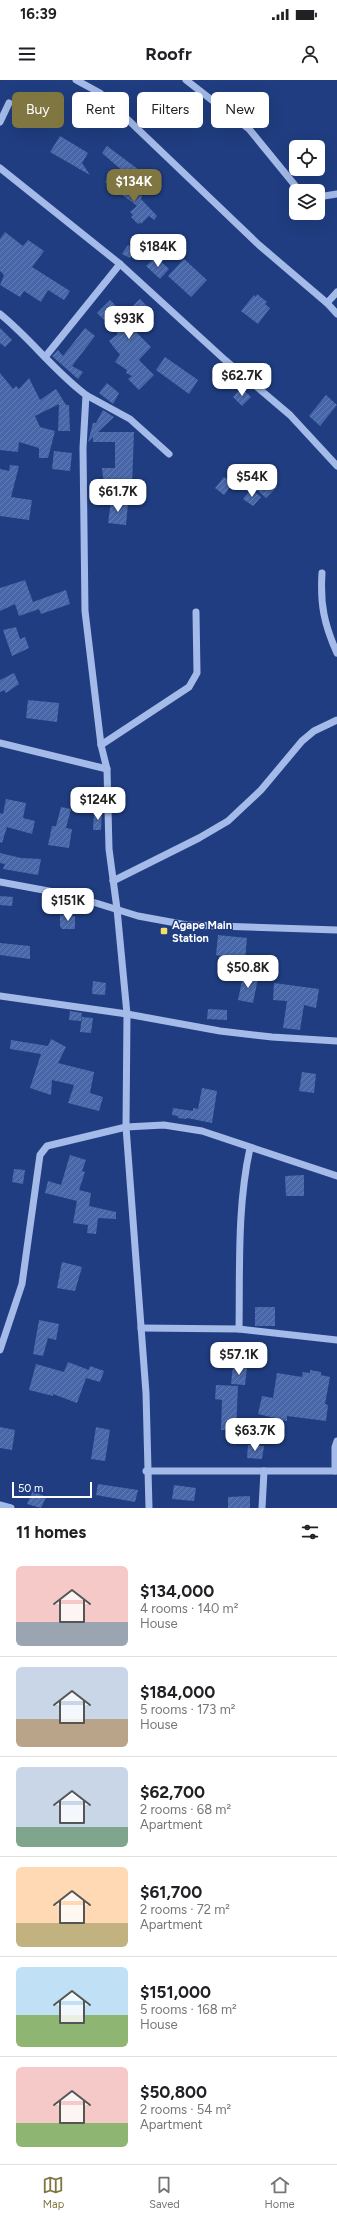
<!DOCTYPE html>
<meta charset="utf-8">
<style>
:root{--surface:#fff;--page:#f6f6f6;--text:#202124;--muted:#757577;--line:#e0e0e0;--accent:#807641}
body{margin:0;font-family:Figtree,sans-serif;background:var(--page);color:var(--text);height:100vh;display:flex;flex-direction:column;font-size:15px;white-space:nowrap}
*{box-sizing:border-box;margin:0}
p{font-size:13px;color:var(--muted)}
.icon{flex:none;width:22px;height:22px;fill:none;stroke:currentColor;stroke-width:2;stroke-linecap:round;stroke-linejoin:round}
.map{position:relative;height:1428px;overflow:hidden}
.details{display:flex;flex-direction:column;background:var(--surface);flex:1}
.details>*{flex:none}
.guide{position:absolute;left:12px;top:12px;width:313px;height:36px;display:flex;gap:8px}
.buttons{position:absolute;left:289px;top:60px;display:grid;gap:8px}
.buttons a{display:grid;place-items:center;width:36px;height:36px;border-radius:6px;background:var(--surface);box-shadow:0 4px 16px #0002;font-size:20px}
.scale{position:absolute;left:12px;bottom:10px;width:80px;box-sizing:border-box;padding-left:4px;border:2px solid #fff;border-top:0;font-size:11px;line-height:14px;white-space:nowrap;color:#fff;-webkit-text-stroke:3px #1f3d80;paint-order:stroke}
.price{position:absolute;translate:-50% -34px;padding:0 9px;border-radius:8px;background:#fff;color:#222;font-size:13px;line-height:26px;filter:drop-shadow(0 1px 2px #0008)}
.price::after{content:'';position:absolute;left:50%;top:24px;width:12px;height:9px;margin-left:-6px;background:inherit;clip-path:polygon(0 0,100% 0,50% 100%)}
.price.active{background:var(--accent);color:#fff}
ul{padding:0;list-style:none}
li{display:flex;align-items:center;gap:12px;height:100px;padding:0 16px}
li+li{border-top:1px solid var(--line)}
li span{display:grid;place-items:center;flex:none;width:112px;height:80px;border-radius:6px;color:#555}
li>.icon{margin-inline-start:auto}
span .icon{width:48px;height:48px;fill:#fffc;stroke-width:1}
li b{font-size:17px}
h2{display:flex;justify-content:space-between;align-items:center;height:48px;padding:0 16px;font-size:17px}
.chip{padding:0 14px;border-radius:6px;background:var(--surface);box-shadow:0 4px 16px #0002;font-size:14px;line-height:36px}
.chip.active{background:var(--accent);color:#fff}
.status{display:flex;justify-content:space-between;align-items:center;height:28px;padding:0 20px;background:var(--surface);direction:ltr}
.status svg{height:11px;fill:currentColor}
header{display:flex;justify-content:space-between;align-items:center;height:52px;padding:0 16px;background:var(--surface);font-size:18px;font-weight:700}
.tab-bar{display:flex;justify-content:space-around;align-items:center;height:56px;border-top:1px solid var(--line);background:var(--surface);font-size:11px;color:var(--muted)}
.tab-bar a{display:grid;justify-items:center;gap:2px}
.tab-bar .active{color:var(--accent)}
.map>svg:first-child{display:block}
.building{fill:url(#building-hatch)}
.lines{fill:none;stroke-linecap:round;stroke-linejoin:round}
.minor{stroke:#a4bae8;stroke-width:7}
.poi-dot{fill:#f6de64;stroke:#1f3d80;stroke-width:1.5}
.labels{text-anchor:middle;stroke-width:3;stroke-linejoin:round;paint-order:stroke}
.poi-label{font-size:11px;font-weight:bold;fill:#fff;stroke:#1f3d80;text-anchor:start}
</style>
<div class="status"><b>16:39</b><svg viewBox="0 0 49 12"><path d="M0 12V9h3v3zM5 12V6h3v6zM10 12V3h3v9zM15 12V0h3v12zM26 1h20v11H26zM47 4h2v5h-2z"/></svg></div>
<header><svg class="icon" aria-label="menu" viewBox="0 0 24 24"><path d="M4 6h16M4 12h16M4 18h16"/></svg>Roofr<svg class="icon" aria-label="person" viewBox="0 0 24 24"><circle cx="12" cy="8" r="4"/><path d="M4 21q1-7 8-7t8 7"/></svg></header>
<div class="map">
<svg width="337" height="1428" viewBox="0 0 337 1428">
<defs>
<pattern id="building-hatch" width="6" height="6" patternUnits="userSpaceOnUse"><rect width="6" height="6" fill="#4867a9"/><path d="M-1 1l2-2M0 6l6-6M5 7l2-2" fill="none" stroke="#637eb6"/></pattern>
</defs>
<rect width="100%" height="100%" fill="#1f3d80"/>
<!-- building -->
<g class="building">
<polygon points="60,56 88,73 82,83 90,95 50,72"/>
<polygon points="107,66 139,90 132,99 102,73"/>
<polygon points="107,98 142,116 141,119 157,136 154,140 149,136 141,144 140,142 138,144 131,137 133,135 130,132 137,126 105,102"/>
<polygon points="5,152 23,166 28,160 44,171 32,187 70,211 64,220 48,210 41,222 24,211 20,217 0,205 4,195 0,191 0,159"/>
<polygon points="128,165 136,170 130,178 122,174"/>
<polygon points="156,177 169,189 160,199 146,186"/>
<polygon points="184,179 207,200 191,217 168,196"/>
<polygon points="257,214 267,222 265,224 270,228 258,244 241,231 254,215 256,217"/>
<polygon points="140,219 151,230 132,248 151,267 139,280 154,295 139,310 128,299 132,296 126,293 127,290 115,282 120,275 109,261 118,254 97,233 110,220 124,234"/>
<polygon points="0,248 12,260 5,267 0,263"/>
<polygon points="85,248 95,256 72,286 83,292 78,299 52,276 58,270 63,276"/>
<polygon points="165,277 198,300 189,314 156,290"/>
<polygon points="0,293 13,309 16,306 19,309 29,298 40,320 56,309 66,325 69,325 70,351 58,351 59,324 35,336 40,347 55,351 48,378 39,378 39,368 19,362 18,372 0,370"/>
<polygon points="107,303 119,313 113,324 99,313"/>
<polygon points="241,308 251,317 242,326 233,317"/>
<polygon points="326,315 337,325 320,346 309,336"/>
<polygon points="103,330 114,337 98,352 134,352 132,406 104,406 102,388 115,388 115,362 93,362 93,357 88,362 93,343 96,343"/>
<polygon points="54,371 72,373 70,391 52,389"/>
<polygon points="10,385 19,386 11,417 32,420 29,440 0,436 0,389 9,391"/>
<polygon points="224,397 233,403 224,415 215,408"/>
<polygon points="268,398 277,407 266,418 257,410"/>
<polygon points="251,409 261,417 253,426 243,419"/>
<polygon points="111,422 128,423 126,445 108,443"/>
<polygon points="25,500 33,522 66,510 70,524 41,534 39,529 19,536 15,524 0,531 0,508"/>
<polygon points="16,547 20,559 25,557 29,568 12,576 3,550"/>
<polygon points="14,593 19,604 6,613 4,610 0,612 0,600"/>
<polygon points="28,620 59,623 57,642 26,638"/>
<polygon points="6,719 26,723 23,738 35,741 32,754 7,747 2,763 0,762 0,733 3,734"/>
<polygon points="61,727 71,729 66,748 72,749 69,768 48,765 52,746 56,746"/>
<polygon points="94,732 102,732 101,750 93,750"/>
<polygon points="0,773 21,778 41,779 38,795 3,789 5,784 0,783"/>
<polygon points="0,816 13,817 12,826 0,825"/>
<polygon points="52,822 63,822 63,831 52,830"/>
<polygon points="60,835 75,836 75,849 62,849 60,846"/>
<polygon points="218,855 247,858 244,892 219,890 220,876 216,875"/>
<polygon points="0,863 30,866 30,879 0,875"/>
<polygon points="243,896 258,898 253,923 238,920"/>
<polygon points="93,901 106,903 105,915 92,914"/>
<polygon points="274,903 319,909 316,928 304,925 300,950 283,948 287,921 273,920"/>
<polygon points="208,929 227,930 227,940 207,939"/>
<polygon points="70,931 82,933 81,941 69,940"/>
<polygon points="82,937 93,938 91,953 80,952"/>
<polygon points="51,959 66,967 58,983 94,992 90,1013 103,1017 99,1031 68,1023 74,1005 52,1000 51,1015 30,1008 41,974 10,969 11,960 48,966"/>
<polygon points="302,992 316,994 314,1013 299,1011"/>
<polygon points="202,1008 217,1011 212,1043 187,1038 186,1039 178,1038 178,1036 172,1035 173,1028 193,1031 193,1028 198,1029"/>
<polygon points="70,1075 86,1080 82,1091 85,1092 79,1110 91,1113 89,1126 116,1132 116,1139 98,1138 96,1154 87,1153 88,1145 73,1143 77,1121 45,1113 48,1101 61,1105"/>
<polygon points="14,1089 25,1090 23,1104 12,1102"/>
<polygon points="304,1095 304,1116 286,1116 285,1096"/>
<polygon points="62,1182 82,1187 75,1211 57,1208"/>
<rect x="255" y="1227" width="20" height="19"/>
<polygon points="39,1240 59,1244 56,1260 48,1258 43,1276 33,1274"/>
<polygon points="68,1282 89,1290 77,1323 53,1314 53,1316 29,1310 36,1284 64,1292"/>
<polygon points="90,1286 104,1291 100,1302 86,1298"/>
<polygon points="233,1286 247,1287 245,1305 231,1304"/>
<polygon points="310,1290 321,1292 321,1295 330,1297 325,1324 328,1325 326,1341 287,1336 287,1341 258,1334 262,1316 273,1318 277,1293 302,1297 303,1292 310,1293"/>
<polygon points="216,1305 238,1306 236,1350 221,1350 222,1320 215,1319"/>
<polygon points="0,1347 15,1350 12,1370 0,1368"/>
<polygon points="96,1347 110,1350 105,1381 91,1379"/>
<polygon points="248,1365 264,1366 262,1379 247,1378"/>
<polygon points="98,1404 138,1410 135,1422 96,1415"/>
<polygon points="174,1405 196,1408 194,1421 172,1419"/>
<polygon points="33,1411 46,1417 41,1428 27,1424"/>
<polygon points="250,1416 250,1428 228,1428 228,1417"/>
</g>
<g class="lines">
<!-- minor -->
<g class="minor">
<polyline points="76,0 100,13 259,165 327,223 337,234"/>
<polyline points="186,0 249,49 298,109 303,111"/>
<polyline points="0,42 9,23"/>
<polyline points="0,88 120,184 225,280 290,335 337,386"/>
<polyline points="318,117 337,114"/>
<polyline points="327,223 337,212"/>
<path d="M 0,234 C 31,259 54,291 86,315 L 83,368 L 85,531 L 101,665 L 107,689 L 109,769 L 117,829 L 127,934 L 126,1047 L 146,1313 L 149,1428"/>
<polyline points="45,277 120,184"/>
<polyline points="86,315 130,339 169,374"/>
<path d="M 322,493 C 320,524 324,544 337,573"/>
<polyline points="0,663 107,689"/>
<polyline points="101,665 189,607 197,593 196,532"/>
<polyline points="113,801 199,758 228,741 261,710 302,661 314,651 337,640"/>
<polyline points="0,802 70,815 138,836 187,845 337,850"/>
<polyline points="0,916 127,934 220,951 272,957 337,961"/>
<polyline points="141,1248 239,1249 337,1260"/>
<path d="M 239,1249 C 240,1189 237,1127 250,1068"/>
<polyline points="0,1270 22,1204 40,1075 47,1066 126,1047 164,1045 202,1051 337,1096"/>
<polyline points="146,1391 337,1391"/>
<polyline points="335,1391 335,1367 337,1361"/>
<polyline points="0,1425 11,1428"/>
<polyline points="262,1428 264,1391"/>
</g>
</g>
<!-- markers -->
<rect class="poi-dot" x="160" y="847" width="8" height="8" rx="2"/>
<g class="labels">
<!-- poi labels -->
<g class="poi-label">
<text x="172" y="849">Agape Main<tspan x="172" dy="13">Station</tspan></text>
</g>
</g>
</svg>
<div class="buttons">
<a><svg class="icon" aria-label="locate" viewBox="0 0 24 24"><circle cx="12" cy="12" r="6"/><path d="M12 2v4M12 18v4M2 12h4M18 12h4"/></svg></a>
<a><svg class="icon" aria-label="layers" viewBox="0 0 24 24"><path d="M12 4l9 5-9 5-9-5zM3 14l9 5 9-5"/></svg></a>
</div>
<div class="scale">50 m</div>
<b class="price active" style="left:134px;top:123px">$134K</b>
<b class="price" style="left:158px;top:188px">$184K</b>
<b class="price" style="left:129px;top:260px">$93K</b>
<b class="price" style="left:242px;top:317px">$62.7K</b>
<b class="price" style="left:252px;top:418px">$54K</b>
<b class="price" style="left:118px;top:433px">$61.7K</b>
<b class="price" style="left:98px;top:741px">$124K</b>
<b class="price" style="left:68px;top:842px">$151K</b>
<b class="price" style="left:248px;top:909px">$50.8K</b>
<b class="price" style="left:239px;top:1296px">$57.1K</b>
<b class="price" style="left:255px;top:1372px">$63.7K</b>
<div class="guide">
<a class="chip active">Buy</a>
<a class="chip">Rent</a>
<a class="chip">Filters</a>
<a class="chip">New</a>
</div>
</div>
<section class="details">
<h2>11 homes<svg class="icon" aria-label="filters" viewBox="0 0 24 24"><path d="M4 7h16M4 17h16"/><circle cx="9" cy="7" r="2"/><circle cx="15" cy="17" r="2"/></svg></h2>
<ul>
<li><span style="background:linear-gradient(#f6c9c9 70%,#9aa5b1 0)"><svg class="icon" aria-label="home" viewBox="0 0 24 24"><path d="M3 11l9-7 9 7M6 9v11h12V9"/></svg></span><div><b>$134,000</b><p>4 rooms · 140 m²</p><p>House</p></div></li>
<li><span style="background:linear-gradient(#c9d6e8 65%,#b9a48a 0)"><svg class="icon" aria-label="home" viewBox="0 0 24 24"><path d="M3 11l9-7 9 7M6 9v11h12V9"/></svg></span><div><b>$184,000</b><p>5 rooms · 173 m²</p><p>House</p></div></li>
<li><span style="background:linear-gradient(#c9d6e8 75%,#7fa58c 0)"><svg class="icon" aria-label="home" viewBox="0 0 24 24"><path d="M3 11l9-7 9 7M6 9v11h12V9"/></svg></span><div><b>$62,700</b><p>2 rooms · 68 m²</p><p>Apartment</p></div></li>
<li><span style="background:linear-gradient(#ffd9b3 70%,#c2b280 0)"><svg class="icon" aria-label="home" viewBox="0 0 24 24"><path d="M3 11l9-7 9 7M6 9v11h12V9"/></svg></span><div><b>$61,700</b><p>2 rooms · 72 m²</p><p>Apartment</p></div></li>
<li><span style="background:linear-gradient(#bfe0f5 60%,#8fb573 0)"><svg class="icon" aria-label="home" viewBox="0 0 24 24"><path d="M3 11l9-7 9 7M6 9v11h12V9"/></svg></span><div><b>$151,000</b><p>5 rooms · 168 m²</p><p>House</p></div></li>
<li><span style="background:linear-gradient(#f6c9c9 70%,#8fb573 0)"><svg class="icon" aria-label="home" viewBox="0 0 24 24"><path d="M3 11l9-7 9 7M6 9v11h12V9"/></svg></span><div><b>$50,800</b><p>2 rooms · 54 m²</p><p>Apartment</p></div></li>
</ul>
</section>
<nav class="tab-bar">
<a class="active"><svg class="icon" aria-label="map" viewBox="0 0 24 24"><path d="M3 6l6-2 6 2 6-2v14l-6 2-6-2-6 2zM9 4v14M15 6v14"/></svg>Map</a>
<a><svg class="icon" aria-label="saved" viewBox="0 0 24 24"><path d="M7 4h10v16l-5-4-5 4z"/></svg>Saved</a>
<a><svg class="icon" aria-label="home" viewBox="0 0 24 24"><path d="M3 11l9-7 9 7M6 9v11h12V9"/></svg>Home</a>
</nav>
